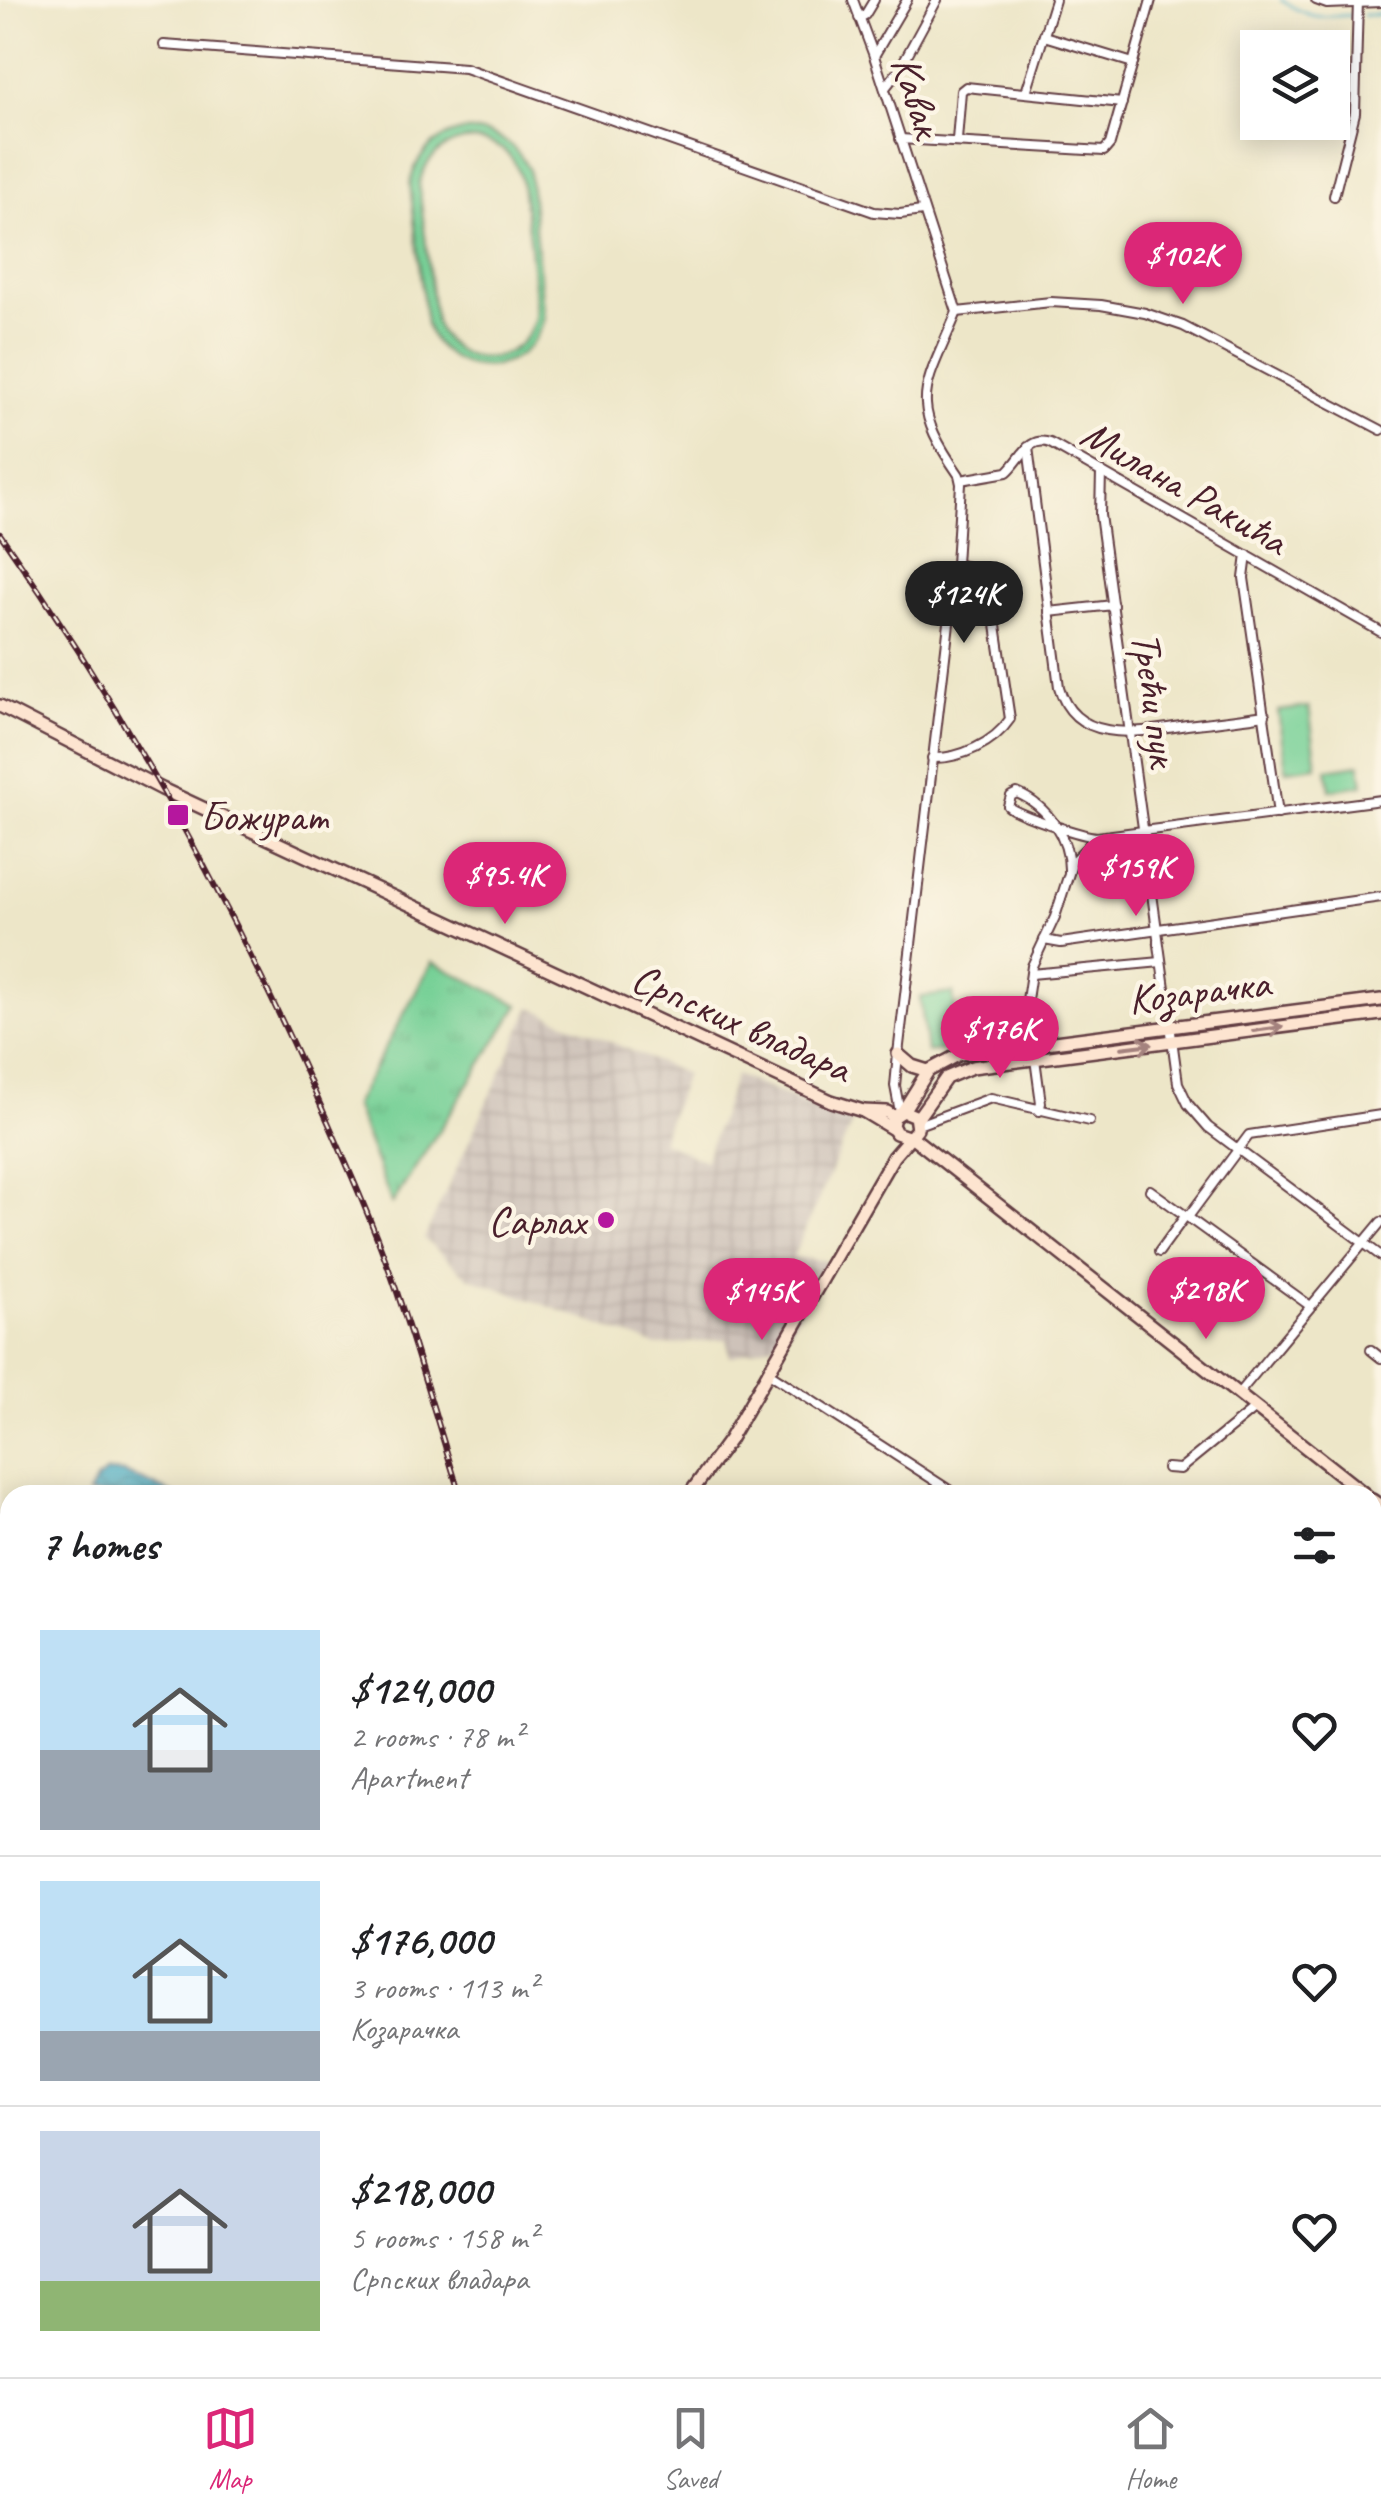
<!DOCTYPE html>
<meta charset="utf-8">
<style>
:root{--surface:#fff;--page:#f2f2f2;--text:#202124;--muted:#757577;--line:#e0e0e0;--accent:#db2777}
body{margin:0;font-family:Caveat,sans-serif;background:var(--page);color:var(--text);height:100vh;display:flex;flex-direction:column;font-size:38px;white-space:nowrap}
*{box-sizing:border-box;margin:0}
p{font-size:32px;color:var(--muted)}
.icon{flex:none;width:55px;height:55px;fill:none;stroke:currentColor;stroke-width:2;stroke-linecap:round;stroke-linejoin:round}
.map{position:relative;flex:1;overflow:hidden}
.panel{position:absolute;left:0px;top:1485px;width:1382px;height:892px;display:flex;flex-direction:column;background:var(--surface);border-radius:30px 30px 0 0;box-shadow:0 5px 25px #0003}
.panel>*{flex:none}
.tools{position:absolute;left:1240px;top:30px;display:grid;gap:20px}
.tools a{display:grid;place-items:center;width:110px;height:110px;border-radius:0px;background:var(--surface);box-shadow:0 5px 25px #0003;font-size:50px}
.price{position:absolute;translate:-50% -85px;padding:0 22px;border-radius:35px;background:var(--accent);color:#fff;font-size:32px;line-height:65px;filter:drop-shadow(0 2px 5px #0008)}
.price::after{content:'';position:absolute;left:50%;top:60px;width:30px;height:22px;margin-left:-15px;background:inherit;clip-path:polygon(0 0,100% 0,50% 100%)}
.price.active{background:#222;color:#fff}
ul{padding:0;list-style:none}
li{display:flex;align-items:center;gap:30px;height:250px;padding:0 40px}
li+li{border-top:2px solid var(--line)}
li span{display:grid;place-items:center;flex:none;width:280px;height:200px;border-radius:0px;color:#555}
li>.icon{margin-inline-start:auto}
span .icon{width:120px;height:120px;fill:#fffc;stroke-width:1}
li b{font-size:42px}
h2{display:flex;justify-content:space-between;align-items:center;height:120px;padding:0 40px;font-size:42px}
.tabs{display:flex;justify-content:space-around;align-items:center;height:140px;border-top:2px solid var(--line);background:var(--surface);font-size:28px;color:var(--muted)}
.tabs a{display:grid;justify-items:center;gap:5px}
.tabs .active{color:var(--accent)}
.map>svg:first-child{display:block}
.industrial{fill:url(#industrial-grid)}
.park{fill:url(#park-tufts);stroke:#607860;stroke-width:2.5}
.pitch{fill:#76d096;stroke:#607860;stroke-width:2.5;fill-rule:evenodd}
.water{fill:url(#water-waves);stroke:#476577;stroke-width:2.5}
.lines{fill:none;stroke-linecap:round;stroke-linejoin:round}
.stream{stroke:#44abc3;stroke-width:2.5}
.river{stroke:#44abc3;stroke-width:18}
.street-casing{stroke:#623d43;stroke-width:12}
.secondary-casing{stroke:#623d43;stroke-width:16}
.street{stroke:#fff;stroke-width:8}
.secondary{stroke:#fde4d0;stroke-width:11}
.rail-casing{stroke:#4a1f2b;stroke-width:6}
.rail{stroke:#fcf5e5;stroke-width:2.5;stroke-dasharray:8;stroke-linecap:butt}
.oneway{stroke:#a4827e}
.poi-dot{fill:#b5179e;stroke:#fcf5e5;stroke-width:4}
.labels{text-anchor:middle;stroke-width:9;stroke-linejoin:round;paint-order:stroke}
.street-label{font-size:42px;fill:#4a1f2b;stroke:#fcf5e5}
.poi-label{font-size:42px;fill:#4a1f2b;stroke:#fcf5e5;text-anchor:start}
</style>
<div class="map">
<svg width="1381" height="2377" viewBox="0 0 1381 2377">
<defs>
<pattern id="industrial-grid" width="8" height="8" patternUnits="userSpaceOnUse" patternTransform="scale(2.5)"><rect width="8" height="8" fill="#cec2b9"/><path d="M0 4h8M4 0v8" fill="none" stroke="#b2a69f"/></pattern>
<pattern id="park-tufts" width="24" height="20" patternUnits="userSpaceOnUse" patternTransform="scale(2.5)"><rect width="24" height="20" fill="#76d096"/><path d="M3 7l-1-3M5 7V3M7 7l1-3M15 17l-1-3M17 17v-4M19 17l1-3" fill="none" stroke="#68b281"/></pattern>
<pattern id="water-waves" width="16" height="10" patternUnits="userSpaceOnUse" patternTransform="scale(2.5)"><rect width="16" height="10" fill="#44abc3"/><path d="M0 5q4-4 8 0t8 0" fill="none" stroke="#3b8b9f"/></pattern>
</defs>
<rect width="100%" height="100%" fill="#fcf5e5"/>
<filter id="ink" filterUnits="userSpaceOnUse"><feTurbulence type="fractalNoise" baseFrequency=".01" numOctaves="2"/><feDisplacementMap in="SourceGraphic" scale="20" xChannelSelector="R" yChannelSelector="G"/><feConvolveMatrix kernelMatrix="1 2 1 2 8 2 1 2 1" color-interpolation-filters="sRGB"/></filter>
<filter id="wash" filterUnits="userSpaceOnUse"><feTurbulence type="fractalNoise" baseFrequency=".0048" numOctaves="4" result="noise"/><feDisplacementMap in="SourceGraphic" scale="40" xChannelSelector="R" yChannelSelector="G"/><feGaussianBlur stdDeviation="2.25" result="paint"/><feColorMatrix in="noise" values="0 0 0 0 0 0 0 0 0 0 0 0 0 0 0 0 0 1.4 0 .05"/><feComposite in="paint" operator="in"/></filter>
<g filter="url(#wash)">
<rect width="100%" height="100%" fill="#ede6c8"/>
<!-- industrial -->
<g class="industrial">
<polygon points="531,1007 685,1074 661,1141 705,1161 735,1075 852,1123 793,1257 828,1261 783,1341 730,1357 727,1339 657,1346 468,1277 424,1239"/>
<polygon points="261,2368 388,2368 378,2377 250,2377"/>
</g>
<!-- park -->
<g class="park">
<polygon points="432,962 519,1005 392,1204 354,1105"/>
<polygon points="1087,2368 1341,2368 1360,2377 1106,2377"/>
</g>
<!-- pitch -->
<g class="pitch">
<path d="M 462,131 C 492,129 515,142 529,170 L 544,319 C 527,380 447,383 426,324 L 410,184 C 416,155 433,138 462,131 ZM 463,140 C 485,138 507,146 517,167 C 524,179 537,301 535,318 C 521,369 452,372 435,321 L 419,184 C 425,160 439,146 463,140 Z"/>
<polygon points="1309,707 1317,766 1286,770 1278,711"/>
<polygon points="1360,764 1363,785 1330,790 1327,769"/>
<polygon points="953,993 960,1047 927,1052 920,997"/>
<polygon points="1372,2130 1381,2135 1381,2206 1373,2216"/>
</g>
<!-- water -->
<g class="water">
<polygon points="107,1472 124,1473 176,1495 88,1495 95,1481"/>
<polygon points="0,1516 10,1539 10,1629 0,1596"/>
<polygon points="0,2022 10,2042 10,2165 0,2155"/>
</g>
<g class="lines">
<!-- stream -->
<g class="stream">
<path d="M 1281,0 C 1313,21 1319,17 1355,15"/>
<polyline points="1363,15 1381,14"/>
<polyline points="243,2377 253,2368"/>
</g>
<!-- river -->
<g class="river">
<polyline points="250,2368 259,2377"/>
<polyline points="319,2377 329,2368"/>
</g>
</g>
</g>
<g filter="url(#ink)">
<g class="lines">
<defs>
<g id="street">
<path d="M 853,0 L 874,56 L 957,312 C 924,391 907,400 959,475 L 961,484 L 956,564 L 898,1054 L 895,1086 L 900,1112"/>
<polyline points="1316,0 1327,4 1381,2"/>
<polyline points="859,18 865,15 874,0"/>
<polyline points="1044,36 1133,63"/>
<polyline points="164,45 465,68 874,212 900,214 922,211"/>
<polyline points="874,56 907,0"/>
<polyline points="885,88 899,70 937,0"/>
<polyline points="1026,92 1055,0"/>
<polyline points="900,139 1104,151 1110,144 1151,0"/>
<polyline points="957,140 961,91 966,87 1122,103"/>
<polyline points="1334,196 1355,113 1358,0"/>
<polyline points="957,312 1051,302 1101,305 1145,313 1183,326 1381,430"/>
<path d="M 1028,447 L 1059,687 C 1075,746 1141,732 1187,725 C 1213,722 1239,719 1265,715"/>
<polyline points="1101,472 1100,515 1178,1083 1188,1104 1208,1127 1381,1256"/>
<path d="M 961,480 L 1007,472 C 1021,460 1028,435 1050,443 L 1381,632"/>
<polyline points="1247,555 1244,578 1278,814"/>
<polyline points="1049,612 1113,605"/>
<path d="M 932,758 C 960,759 994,743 1010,719 L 989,578 L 976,569 L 956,564"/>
<path d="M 1069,872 C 1070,839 1048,806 1017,793 L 1011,796 L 1008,806 C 1017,815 1083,836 1097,837 L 1381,800"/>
<polyline points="1044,940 1061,943 1381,897"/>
<polyline points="1031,974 1161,962"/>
<polyline points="1039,1111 1041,1103 1027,1000 1032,966 1055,917 1073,861 1097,837"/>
<polyline points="918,1125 991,1098 1089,1121"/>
<polyline points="1150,1190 1309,1305"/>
<polyline points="1188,1217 1249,1135 1381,1115"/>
<polyline points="1159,1252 1186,1215"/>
<polyline points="1371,1350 1381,1358"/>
<polyline points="769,1373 957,1495"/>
<polyline points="1238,1394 1381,1222"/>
<polyline points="1167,1468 1180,1469 1255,1408"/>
<polyline points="1372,1569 1381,1560"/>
<polyline points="1372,1613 1381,1618"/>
<polyline points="1372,1720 1381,1725"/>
<polyline points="1372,1756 1381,1761"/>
<polyline points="1372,1888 1381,1874"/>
<polyline points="1372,1992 1381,1998"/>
<polyline points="0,2209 10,2220"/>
<polyline points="1372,2234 1381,2224"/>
<polyline points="1372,2361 1381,2365"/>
<polyline points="144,2368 150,2377"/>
<polyline points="1041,2368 1061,2377"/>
<polyline points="728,2377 743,2368"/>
<polyline points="851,2377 852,2368"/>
<polyline points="904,2377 908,2368"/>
<polyline points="1021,2377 1025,2368"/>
</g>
<g id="secondary">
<polyline points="0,706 162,789 831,1101 863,1111 893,1129"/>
<polyline points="898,1054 912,1066 928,1071"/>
<polyline points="863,1111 887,1112 894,1117"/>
<polyline points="903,1111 928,1071 960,1054 1381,1000"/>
<polyline points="917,1119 946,1078 972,1067 1381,1014"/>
<polyline points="911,1136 1366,1495"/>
<polyline points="689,1495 729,1440 893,1157 917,1129 915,1116 903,1111 894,1117 892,1125 896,1133 908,1137"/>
<polyline points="1372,1500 1381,1506"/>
<polyline points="650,2368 652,2377"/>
</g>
</defs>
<!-- street casing -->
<use href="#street" class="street-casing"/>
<!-- secondary casing -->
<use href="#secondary" class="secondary-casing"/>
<!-- street -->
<use href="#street" class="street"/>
<!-- secondary -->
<use href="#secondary" class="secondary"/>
<defs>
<g id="rail">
<path d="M 0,534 C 124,710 229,899 316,1095 C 345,1160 374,1225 397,1292 C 419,1359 439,1427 460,1495"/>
<polyline points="625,2368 627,2377"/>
</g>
</defs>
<!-- rail casing -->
<use href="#rail" class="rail-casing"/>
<!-- rail -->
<use href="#rail" class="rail"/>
</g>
<!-- one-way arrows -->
<defs><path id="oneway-shaft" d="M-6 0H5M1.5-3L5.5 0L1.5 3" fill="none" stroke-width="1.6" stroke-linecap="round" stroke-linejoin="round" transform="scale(2.5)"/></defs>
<g class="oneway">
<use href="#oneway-shaft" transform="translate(1268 1029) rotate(-8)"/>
<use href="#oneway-shaft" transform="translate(1137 1046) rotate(-7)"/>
</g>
</g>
<!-- markers -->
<g class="poi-dot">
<rect x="166" y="803" width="24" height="24" rx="5"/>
<circle cx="606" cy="1220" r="10"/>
</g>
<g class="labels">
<!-- street labels -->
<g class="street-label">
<text transform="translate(918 96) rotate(72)" y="15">Кавак</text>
<text transform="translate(1185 486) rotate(30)" y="15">Милана Ракића</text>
<text transform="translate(1156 699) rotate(82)" y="15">Трећи пук</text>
<text transform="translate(1199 990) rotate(-7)" y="15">Козарачка</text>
<text transform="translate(742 1022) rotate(24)" y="15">Српских владара</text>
</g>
<!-- poi labels -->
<g class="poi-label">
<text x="200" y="830">Божурат</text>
<text x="586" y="1235" text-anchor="end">Сарлах</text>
</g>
</g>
</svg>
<div class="tools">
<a><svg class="icon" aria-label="layers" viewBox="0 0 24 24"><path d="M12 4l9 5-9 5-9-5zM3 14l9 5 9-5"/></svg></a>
</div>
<b class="price" style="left:1183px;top:307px">$102K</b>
<b class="price active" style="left:964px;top:646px">$124K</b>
<b class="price" style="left:1136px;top:919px">$159K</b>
<b class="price" style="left:505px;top:927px">$95.4K</b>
<b class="price" style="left:1000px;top:1081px">$176K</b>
<b class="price" style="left:1206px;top:1342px">$218K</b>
<b class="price" style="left:762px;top:1343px">$145K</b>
<section class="panel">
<h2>7 homes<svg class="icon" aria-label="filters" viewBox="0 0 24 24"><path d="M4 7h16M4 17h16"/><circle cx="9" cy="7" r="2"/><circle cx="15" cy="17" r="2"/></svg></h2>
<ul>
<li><span style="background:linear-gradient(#bfe0f5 60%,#9aa5b1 0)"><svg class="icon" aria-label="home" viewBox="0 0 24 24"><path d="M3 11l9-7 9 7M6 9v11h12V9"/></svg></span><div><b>$124,000</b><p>2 rooms · 78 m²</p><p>Apartment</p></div><svg class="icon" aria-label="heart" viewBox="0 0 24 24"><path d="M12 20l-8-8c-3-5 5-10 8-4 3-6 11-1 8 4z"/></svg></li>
<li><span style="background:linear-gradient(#bfe0f5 75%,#9aa5b1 0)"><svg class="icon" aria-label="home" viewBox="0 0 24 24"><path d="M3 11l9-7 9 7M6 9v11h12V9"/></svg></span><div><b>$176,000</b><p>3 rooms · 113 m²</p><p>Козарачка</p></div><svg class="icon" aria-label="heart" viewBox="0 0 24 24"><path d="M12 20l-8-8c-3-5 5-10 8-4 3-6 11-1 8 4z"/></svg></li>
<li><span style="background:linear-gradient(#c9d6e8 75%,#8fb573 0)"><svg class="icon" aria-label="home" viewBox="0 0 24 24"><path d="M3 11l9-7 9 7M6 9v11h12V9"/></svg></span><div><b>$218,000</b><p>5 rooms · 158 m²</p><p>Српских владара</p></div><svg class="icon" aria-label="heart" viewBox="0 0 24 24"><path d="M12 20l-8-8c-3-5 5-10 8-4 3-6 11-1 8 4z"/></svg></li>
</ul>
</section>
</div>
<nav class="tabs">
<a class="active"><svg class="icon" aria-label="map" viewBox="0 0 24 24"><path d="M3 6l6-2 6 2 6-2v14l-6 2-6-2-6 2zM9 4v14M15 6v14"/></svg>Map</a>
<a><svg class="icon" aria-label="saved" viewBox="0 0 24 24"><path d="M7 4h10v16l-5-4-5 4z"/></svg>Saved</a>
<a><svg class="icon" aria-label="home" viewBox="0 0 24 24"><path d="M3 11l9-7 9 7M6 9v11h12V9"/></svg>Home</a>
</nav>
